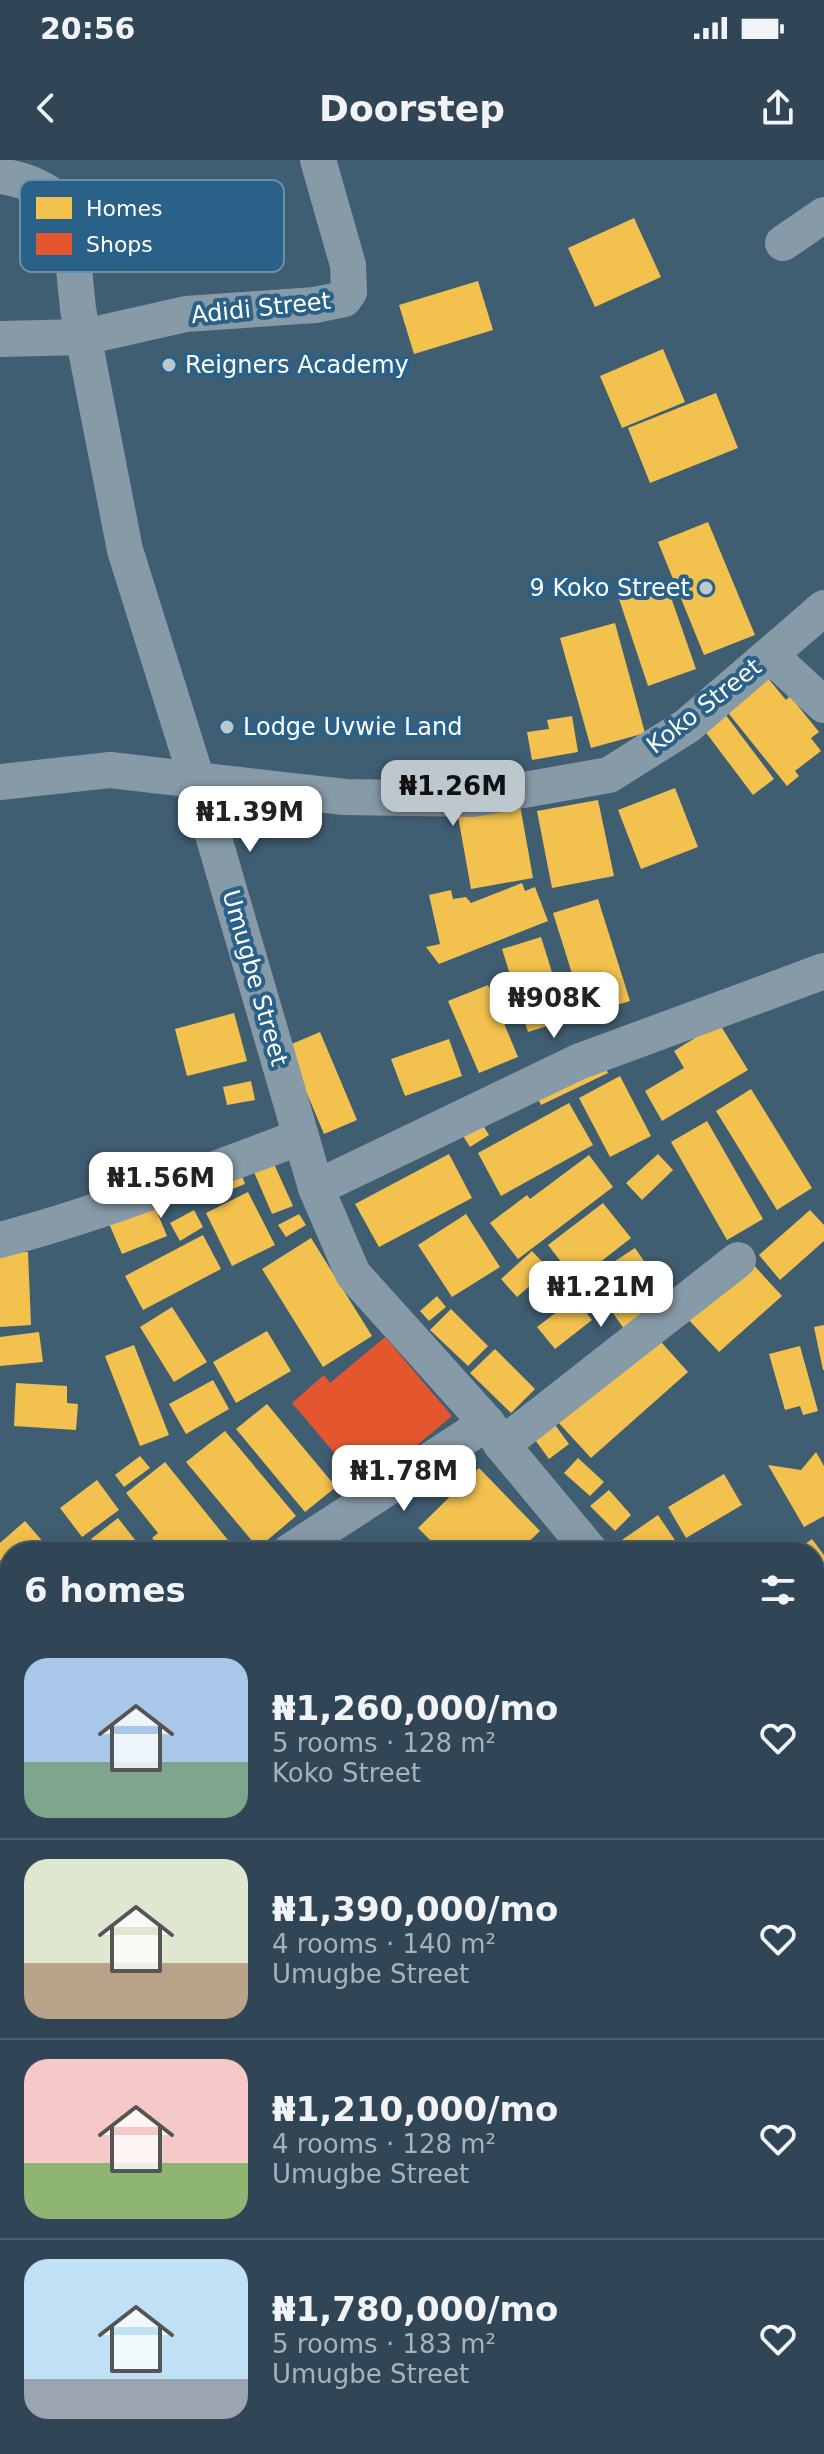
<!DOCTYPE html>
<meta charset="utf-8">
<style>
:root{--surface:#304656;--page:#384d5c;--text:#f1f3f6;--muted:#a8b1b9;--line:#4b5e6c;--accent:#bcc7ce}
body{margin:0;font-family:"DejaVu Sans",sans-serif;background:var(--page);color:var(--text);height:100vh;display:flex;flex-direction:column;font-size:30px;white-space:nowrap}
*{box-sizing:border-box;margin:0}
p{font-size:26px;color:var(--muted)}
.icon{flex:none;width:44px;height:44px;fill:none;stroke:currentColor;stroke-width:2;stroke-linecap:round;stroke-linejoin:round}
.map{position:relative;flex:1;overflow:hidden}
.sheet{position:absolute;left:0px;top:1382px;width:824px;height:912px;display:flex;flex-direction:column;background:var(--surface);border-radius:32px 32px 0 0;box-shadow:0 4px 20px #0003,0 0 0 2px var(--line)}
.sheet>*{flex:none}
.price{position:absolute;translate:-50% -68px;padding:0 18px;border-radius:16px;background:#fff;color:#222;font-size:26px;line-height:52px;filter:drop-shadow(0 2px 4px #0008)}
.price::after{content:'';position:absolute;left:50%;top:48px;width:24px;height:18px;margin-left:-12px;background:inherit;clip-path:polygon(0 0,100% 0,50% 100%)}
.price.on{background:var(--accent);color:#111}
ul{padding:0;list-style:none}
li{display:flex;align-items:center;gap:24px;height:200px;padding:0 24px}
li+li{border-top:2px solid var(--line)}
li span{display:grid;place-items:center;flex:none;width:224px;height:160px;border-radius:24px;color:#555}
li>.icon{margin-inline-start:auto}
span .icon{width:96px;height:96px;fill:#fffc;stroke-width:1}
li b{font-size:34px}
h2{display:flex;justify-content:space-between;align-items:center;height:96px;padding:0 24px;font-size:34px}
.status{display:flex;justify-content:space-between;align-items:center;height:56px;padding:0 40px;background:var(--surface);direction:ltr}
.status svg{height:22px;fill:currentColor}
header{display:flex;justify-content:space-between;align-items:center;height:104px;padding:0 24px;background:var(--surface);font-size:36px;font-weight:800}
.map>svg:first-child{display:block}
.homes{fill:#f2c14e}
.shops{fill:#e4572e}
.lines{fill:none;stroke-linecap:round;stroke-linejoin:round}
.minor{stroke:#879aa8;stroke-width:36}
.major{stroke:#8599a5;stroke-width:44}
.poi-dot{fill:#bcc7ce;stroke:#2a6188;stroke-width:3}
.labels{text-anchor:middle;stroke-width:8;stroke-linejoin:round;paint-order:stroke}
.street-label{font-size:24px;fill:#fff;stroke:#2a6188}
.poi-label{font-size:24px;fill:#fff;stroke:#2a6188;text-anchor:start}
.key{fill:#2a6188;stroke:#6a90ac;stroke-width:2}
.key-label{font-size:22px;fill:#fff}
</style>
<div class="status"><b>20:56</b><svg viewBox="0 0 49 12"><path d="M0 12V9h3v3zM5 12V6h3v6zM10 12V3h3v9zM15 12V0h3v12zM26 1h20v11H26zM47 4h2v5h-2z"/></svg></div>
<header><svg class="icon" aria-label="back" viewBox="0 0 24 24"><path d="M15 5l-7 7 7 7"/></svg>Doorstep<svg class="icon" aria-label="share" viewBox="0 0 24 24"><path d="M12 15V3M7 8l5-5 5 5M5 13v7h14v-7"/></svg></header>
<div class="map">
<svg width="824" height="2294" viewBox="0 0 824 2294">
<rect width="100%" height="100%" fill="#405e72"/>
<!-- homes -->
<g class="homes">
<polygon points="634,58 661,117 595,147 568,88"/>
<polygon points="478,121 493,170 414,194 399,145"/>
<polygon points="663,189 685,242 622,268 600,216"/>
<polygon points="716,233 738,288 650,323 628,268"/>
<polygon points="708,362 755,475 704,495 658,382"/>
<polygon points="665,420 696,509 648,526 618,436"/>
<polygon points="615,463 645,573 591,588 560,478"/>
<polygon points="762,511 786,540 790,536 819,572 811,578 821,591 795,611 799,616 787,626 721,544"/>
<polygon points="722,550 774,619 753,635 701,566"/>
<polygon points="572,556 578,592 532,600 527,572 549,569 547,560"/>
<polygon points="675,628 698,687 641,709 618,650"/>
<polygon points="598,640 614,716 552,728 537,651"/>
<polygon points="520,645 533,718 471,729 458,656"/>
<polygon points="522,723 525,731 535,727 548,761 439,804 426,787 440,784 429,735 451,730 453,739 466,737 471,743"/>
<polygon points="598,739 630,841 585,855 553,753"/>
<polygon points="541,777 567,860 528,872 502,789"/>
<polygon points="488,825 518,897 479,913 448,841"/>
<polygon points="234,853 247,901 187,916 175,869"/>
<polygon points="719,863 748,910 662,961 645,931 684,908 674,891"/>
<polygon points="320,872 357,960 324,974 287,886"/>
<polygon points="449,879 462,916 405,936 391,899"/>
<polygon points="601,899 608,913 541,945 534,931"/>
<polygon points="620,916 651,976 610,997 579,938"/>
<polygon points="251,921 255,940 227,945 223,927"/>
<polygon points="751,929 812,1028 777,1050 716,951"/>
<polygon points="569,943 593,985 501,1036 478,993"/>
<polygon points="479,959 489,975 470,987 460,971"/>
<polygon points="707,961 763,1059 727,1080 671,982"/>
<polygon points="449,994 472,1038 379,1087 355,1044"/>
<polygon points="658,994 673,1010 642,1040 626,1023"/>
<polygon points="589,995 613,1027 518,1099 490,1063 527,1035 530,1039"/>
<polygon points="274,1004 293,1046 272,1054 254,1012"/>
<polygon points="238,1005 245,1024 199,1042 191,1023"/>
<polygon points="248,1032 275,1085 232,1106 206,1053"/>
<polygon points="152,1040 167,1076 122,1094 107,1059"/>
<polygon points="603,1043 631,1078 576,1121 548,1085"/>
<polygon points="194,1050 203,1067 180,1081 170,1063"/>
<polygon points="810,1050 824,1065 824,1081 780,1120 759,1095"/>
<polygon points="299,1054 306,1065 286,1077 278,1065"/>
<polygon points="466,1054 500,1107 452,1137 418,1085"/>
<polygon points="203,1075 221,1109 143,1150 125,1116"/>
<polygon points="311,1078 372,1176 323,1207 262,1109"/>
<polygon points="635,1088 670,1139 624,1169 589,1118"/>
<polygon points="532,1091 549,1109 517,1137 501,1119"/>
<polygon points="28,1092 31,1165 0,1167 0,1093"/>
<polygon points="750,1101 782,1136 719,1192 687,1158"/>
<polygon points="437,1136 446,1147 429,1161 420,1151"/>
<polygon points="575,1138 592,1160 555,1189 537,1167"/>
<polygon points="172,1147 207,1202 174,1222 140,1167"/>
<polygon points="451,1149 488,1186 468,1206 430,1170"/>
<polygon points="824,1165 824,1210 823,1210 814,1167"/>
<polygon points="267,1171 291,1211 236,1243 213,1202"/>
<polygon points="39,1172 43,1202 0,1206 0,1177"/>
<polygon points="654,1174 688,1212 591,1298 557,1261"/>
<polygon points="134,1185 169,1275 140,1286 105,1196"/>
<polygon points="800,1186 818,1251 803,1255 800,1246 785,1250 769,1194"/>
<polygon points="495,1189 535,1229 511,1253 470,1213"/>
<polygon points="213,1220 229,1249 186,1274 169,1244"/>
<polygon points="16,1223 67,1226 67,1243 78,1244 76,1270 14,1266"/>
<polygon points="267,1244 336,1327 305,1352 236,1269"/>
<polygon points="550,1258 569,1284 549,1299 530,1273"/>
<polygon points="225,1271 296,1356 258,1388 186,1302"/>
<polygon points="816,1292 824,1306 824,1356 804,1367 768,1305 801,1310"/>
<polygon points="140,1296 150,1308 124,1327 115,1315"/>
<polygon points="578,1298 604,1322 590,1336 564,1313"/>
<polygon points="165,1302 236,1390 233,1392 173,1392 167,1384 161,1388 152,1378 158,1373 126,1333"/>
<polygon points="479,1308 540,1371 518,1392 442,1392 418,1368"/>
<polygon points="724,1314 742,1345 686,1378 668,1347"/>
<polygon points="97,1320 119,1350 82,1377 60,1348"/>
<polygon points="609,1330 631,1355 615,1371 590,1346"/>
<polygon points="658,1355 683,1392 626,1392 619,1382"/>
<polygon points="118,1358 136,1381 122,1392 101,1392 91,1379"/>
<polygon points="25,1361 45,1384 35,1392 10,1392 10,1412 0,1400 0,1383"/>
<polygon points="812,1379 824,1395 824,1419 814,1426 814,1392 794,1392"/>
<polygon points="0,1514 10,1521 10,1565 0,1558"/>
<polygon points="0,1579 10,1586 10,1636 0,1649"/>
<polygon points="814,1679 824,1681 820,1696 824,1697 824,1739 814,1737"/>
<polygon points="814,1754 818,1754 823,1796 814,1797"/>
<polygon points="1,1820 10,1827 10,1838 0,1852"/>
<polygon points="0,1880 10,1887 10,1906 0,1899"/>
<polygon points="814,1994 824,1994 824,2017 814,2016"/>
<polygon points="814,2023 824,2025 824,2075 814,2074"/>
<rect x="814" y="2080" width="10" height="62"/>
</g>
<!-- shops -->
<polygon class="shops" points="385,1177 452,1256 365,1329 292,1243 324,1215 330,1223"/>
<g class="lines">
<!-- minor -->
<g class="minor">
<path d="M 0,16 C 29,20 46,29 68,48 L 78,149 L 125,390 L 197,620 L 316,1028 L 353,1114 L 487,1263 L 502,1285 L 591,1392"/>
<polyline points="783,83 824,55"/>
<polyline points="0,179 84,177 186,154 315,145 344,139 349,132 348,105 318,0"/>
<polyline points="770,495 824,545"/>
<polyline points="0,622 110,610 345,637 473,639 609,615 687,566 824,448"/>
<polyline points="316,1028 578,902 824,811"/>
<path d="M 0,1080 C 103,1053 202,1013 301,977"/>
<polyline points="502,1285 738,1100"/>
<polyline points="289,1392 487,1263"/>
<polyline points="814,1669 824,1673"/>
<polyline points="385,2294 387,2284"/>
<polyline points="695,2294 699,2284"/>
<polyline points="773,2294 776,2284"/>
</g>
<!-- major -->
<g class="major">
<polyline points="0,1969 10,1971"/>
<polyline points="0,2015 10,2017"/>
<polyline points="814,2204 824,2209"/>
<polyline points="814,2253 824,2258"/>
</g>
</g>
<!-- markers -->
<g class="poi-dot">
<circle cx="169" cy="205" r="8"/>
<circle cx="706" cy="428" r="8"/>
<circle cx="227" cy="567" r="8"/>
</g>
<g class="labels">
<!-- street labels -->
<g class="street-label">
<text transform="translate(261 148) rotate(-6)" y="8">Adidi Street</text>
<text transform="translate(704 546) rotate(-38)" y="8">Koko Street</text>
<text transform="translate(255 818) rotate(74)" y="8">Umugbe Street</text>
</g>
<!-- poi labels -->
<g class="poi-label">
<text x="185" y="213">Reigners Academy</text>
<text x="690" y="436" text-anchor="end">9 Koko Street</text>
<text x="243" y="575">Lodge Uvwie Land</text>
</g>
</g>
<!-- legend -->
<rect x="20" y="20" width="264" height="92" rx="12" class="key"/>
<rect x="36" y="37" width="36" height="22" fill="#f2c14e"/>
<rect x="36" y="73" width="36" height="22" fill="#e4572e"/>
<g class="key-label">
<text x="86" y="56">Homes</text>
<text x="86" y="92">Shops</text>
</g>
</svg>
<b class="price on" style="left:453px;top:668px">₦1.26M</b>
<b class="price" style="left:250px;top:694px">₦1.39M</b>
<b class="price" style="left:554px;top:880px">₦908K</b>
<b class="price" style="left:161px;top:1060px">₦1.56M</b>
<b class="price" style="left:601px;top:1169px">₦1.21M</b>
<b class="price" style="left:404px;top:1353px">₦1.78M</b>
<section class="sheet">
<h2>6 homes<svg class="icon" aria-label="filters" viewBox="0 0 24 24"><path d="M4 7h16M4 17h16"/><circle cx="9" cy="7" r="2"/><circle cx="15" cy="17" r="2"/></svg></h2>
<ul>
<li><span style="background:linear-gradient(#a9c7e8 65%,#7fa58c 0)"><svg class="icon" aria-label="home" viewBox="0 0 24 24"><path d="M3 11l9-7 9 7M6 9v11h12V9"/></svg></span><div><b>₦1,260,000/mo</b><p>5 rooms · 128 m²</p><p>Koko Street</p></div><svg class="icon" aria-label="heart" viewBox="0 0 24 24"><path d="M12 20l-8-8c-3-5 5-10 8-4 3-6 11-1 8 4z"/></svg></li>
<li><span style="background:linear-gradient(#dfe7d0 65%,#b9a48a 0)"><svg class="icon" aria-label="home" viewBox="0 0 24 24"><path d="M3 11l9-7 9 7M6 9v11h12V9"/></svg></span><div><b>₦1,390,000/mo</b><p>4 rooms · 140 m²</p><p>Umugbe Street</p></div><svg class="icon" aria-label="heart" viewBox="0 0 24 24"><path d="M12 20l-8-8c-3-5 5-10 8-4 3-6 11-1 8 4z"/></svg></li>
<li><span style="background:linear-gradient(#f6c9c9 65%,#8fb573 0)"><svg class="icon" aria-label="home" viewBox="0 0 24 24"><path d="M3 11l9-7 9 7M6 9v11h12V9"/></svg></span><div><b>₦1,210,000/mo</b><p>4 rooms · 128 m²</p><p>Umugbe Street</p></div><svg class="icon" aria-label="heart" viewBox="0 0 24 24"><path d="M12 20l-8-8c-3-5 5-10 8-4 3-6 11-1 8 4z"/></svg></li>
<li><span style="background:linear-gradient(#bfe0f5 75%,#9aa5b1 0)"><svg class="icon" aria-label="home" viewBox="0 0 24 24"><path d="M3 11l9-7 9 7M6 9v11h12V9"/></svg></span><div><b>₦1,780,000/mo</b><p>5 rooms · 183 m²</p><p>Umugbe Street</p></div><svg class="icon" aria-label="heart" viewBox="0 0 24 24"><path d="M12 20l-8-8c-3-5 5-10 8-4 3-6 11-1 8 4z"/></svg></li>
</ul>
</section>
</div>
